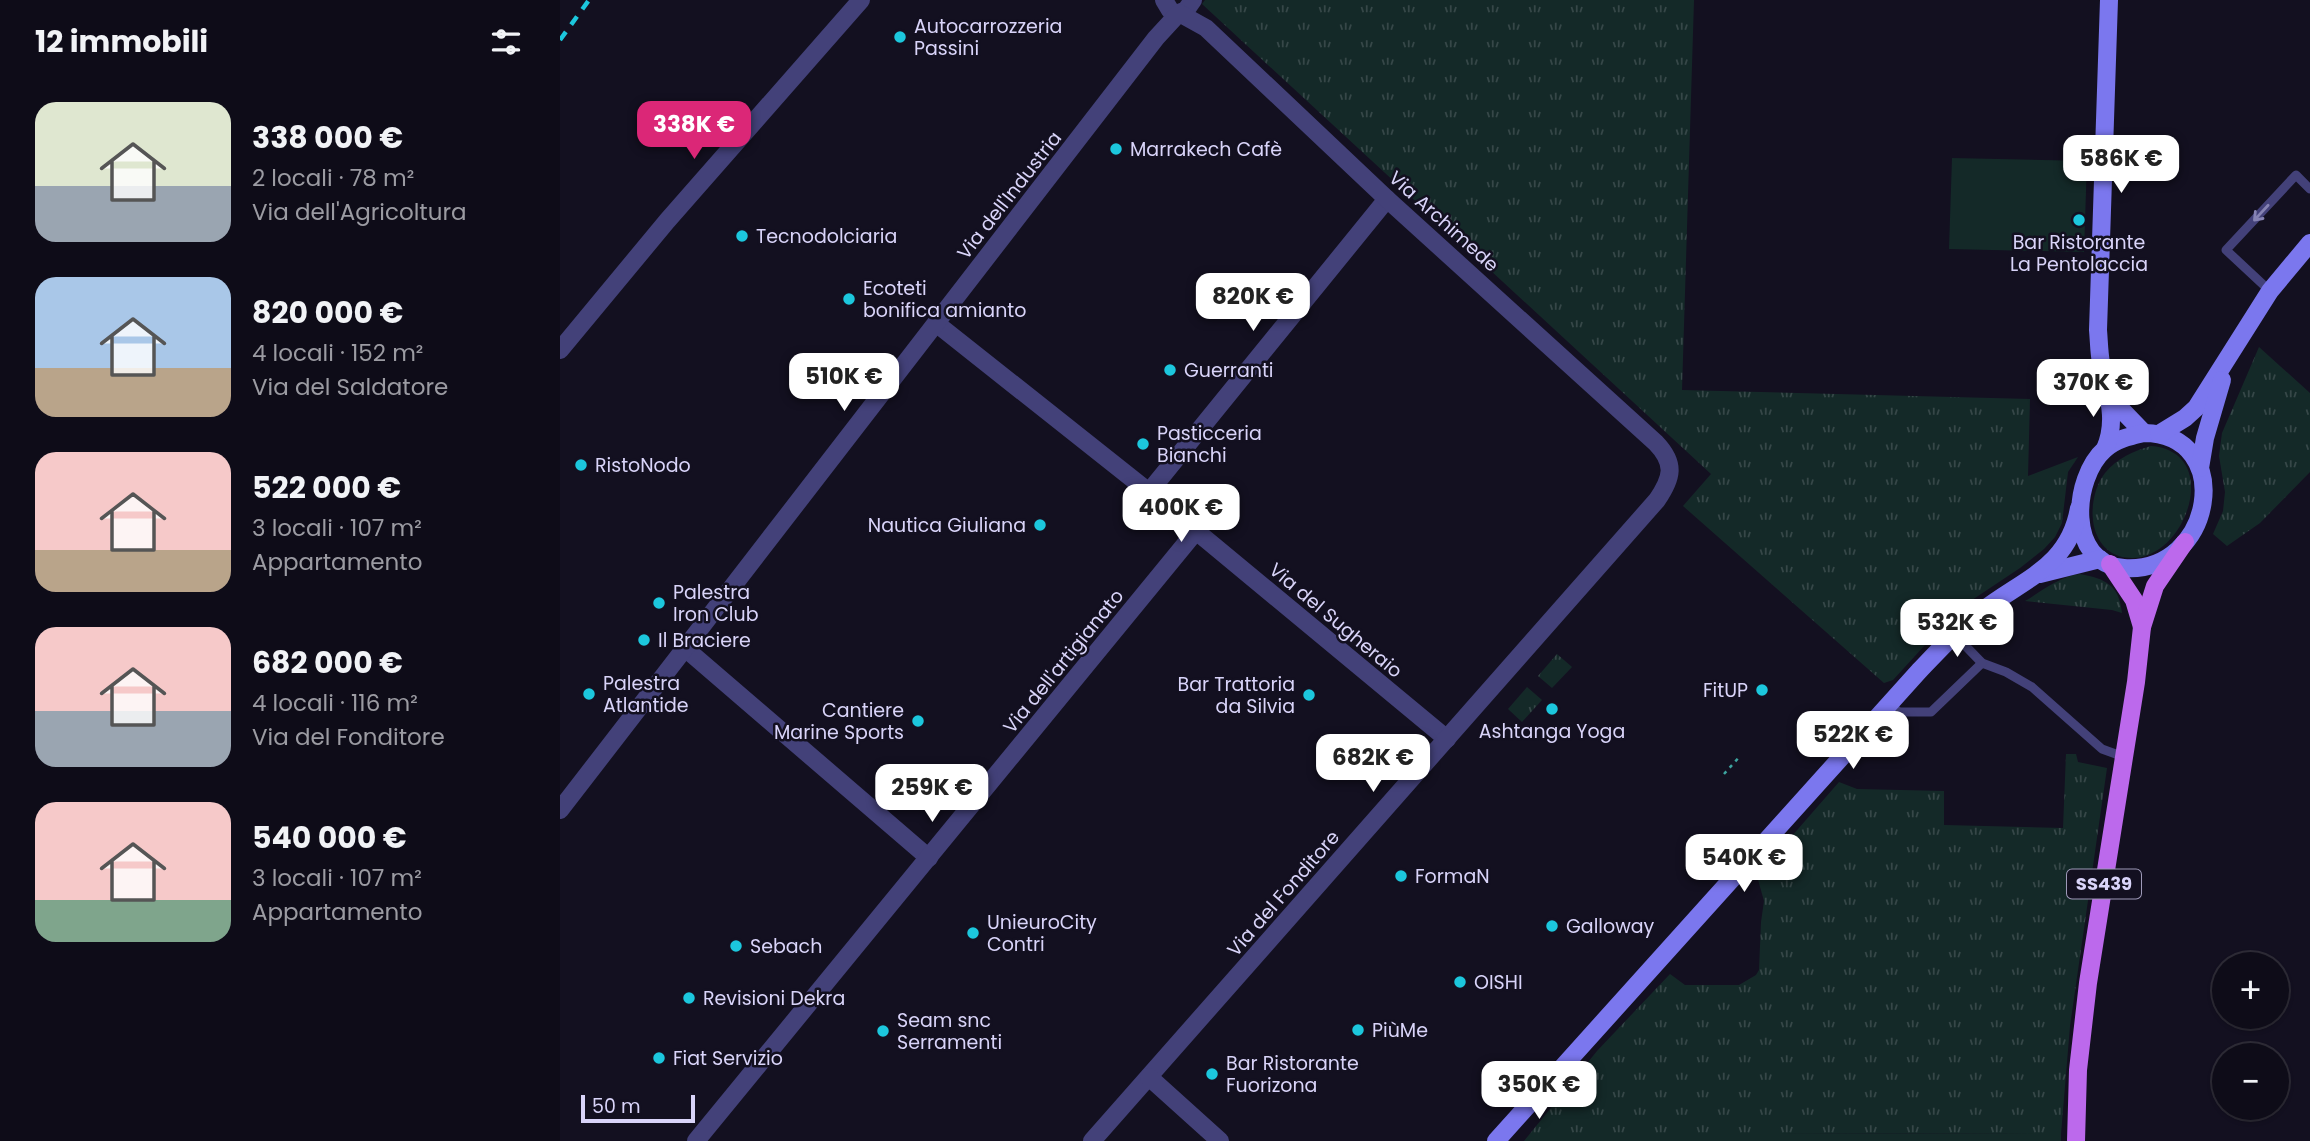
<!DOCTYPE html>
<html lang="it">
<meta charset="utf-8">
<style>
:root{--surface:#0e0c18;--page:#171521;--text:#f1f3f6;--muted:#9b9ba2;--line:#2e2c37;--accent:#db2777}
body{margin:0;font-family:Poppins,sans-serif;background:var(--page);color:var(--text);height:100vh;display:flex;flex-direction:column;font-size:26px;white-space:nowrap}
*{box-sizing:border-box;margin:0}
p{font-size:23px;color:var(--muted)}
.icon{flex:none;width:38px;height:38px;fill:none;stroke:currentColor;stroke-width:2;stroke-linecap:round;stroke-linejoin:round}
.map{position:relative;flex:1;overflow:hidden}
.panel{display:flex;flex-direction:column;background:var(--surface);width:560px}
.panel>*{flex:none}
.buttons{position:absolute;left:1652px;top:952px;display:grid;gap:14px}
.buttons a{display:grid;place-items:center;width:77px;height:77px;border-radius:50%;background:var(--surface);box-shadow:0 2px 5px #0004,0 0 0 2px var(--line);font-size:35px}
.scale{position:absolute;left:21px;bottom:18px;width:114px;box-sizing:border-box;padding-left:7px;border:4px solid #d9d4f9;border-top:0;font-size:19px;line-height:24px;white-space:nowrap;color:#d9d4f9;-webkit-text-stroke:5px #131020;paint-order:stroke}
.price{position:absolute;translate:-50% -60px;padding:0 16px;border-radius:14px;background:#fff;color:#222;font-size:23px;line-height:46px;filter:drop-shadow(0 2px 4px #0008)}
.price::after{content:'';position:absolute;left:50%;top:42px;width:21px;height:16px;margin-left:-10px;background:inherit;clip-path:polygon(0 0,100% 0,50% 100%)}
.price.on{background:var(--accent);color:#fff}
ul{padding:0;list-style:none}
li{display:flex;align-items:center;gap:21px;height:175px;padding:0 35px}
li span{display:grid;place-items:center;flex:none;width:196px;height:140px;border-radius:21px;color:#555}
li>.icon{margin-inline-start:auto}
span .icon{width:84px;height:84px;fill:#fffc;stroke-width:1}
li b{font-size:30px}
h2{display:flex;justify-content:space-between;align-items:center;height:84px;padding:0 35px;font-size:30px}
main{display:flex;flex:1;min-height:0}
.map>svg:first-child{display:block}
.grass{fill:url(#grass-tufts)}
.garden{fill:#142928}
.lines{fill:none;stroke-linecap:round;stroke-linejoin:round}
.path{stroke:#3da49f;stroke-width:2.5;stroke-dasharray:3.5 5;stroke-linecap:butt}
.service{stroke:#434179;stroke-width:9}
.minor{stroke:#434179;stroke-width:18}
.secondary{stroke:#7b77ee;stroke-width:18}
.primary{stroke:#bc69ec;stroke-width:18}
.rail{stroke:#1cc7dd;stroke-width:4.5;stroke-dasharray:10 9;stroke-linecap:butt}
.oneway{stroke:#8683b3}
.poi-dot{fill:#1cc7dd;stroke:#131020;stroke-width:2.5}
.labels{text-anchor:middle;stroke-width:5;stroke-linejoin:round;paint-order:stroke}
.shield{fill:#131020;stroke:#9e99b8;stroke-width:2}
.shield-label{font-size:18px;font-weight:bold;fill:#d9d4f9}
.poi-label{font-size:19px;fill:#d9d4f9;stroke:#131020;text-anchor:start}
.street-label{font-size:19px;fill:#d9d4f9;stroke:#131020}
</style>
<main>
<section class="panel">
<h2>12 immobili<svg class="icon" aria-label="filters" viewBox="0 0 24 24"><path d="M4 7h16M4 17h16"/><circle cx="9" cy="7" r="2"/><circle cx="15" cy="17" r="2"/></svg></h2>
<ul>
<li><span style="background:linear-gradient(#dfe7d0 60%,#9aa5b1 0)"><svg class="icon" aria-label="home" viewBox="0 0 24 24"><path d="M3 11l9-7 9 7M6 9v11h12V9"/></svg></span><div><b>338 000 €</b><p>2 locali · 78 m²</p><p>Via dell'Agricoltura</p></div></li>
<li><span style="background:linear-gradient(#a9c7e8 65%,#b9a48a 0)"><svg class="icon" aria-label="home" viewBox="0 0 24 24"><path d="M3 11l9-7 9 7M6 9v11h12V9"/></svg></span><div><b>820 000 €</b><p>4 locali · 152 m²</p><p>Via del Saldatore</p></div></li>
<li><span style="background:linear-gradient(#f6c9c9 70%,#b9a48a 0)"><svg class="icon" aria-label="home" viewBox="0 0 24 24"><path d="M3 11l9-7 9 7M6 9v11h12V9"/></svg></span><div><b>522 000 €</b><p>3 locali · 107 m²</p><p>Appartamento</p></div></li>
<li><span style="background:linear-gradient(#f6c9c9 60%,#9aa5b1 0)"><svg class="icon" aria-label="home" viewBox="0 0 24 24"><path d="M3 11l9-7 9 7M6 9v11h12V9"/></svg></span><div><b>682 000 €</b><p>4 locali · 116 m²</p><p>Via del Fonditore</p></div></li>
<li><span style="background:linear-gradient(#f6c9c9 70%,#7fa58c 0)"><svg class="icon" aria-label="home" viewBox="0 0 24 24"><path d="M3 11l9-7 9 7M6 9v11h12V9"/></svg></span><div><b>540 000 €</b><p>3 locali · 107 m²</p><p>Appartamento</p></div></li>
</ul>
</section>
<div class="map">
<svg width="1750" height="1141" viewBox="0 0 1750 1141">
<defs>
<pattern id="grass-tufts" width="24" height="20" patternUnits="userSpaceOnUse" patternTransform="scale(1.75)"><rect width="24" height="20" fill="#142928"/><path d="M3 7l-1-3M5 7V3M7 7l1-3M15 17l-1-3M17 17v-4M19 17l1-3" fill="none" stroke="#364748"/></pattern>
</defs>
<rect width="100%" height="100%" fill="#131020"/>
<!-- grass -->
<g class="grass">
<polygon points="645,0 1134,0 1122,390 1470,399 1468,476 1518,457 1508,472 1502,523 1495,537 1484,549 1460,568 1397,610 1333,680 1324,683 1123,506 1151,474 642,4"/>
<polygon points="1699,347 1750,393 1750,472 1700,523 1667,546 1653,534 1663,511 1665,492 1659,456 1662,433"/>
<path d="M 1591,446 C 1668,452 1621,575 1559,556 C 1526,545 1527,496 1545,473 C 1557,458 1574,451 1591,446 Z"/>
<path d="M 1520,574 C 1546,579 1559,585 1562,613 L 1552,610 L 1465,601 C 1482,591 1500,576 1520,574 Z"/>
<polygon points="997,654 1012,667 992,688 978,676"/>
<polygon points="967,687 982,700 962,722 948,709"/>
<polygon points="1506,754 1516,754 1518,762 1547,768 1510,1026 1501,1134 1221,1133 1221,1141 964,1141 1037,1051 1110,974 1125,985 1179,985 1196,975 1199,970 1201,922 1204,901 1197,876 1279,782 1297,789 1384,791 1384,825 1503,828"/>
</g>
<!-- garden -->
<g class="garden">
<polygon points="1392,158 1527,161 1524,252 1389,249"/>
<polygon points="1221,1133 1501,1134 1501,1141 1221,1141"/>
</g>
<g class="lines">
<!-- path -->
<polyline class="path" points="1164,774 1181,755"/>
<!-- service -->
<g class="service">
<polyline points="1710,291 1666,250 1736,175 1750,189"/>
<polyline points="1394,634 1422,663 1446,672 1472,687 1542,749 1564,757"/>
<polyline points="1328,703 1339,712 1371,712 1422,663"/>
</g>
<!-- minor -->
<g class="minor">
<polyline points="604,0 610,10 616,14 626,10 633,0"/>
<polyline points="377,324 589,492 887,739"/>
<polyline points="0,350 107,221 301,0"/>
<polyline points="589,492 827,199"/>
<polyline points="126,649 369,858"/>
<path d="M 0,810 L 596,38 L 619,13 L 646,28 L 827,199 L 1096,443 C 1116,464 1112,478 1097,500 L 532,1141"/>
<polyline points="589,1077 660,1141"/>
<polyline points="136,1141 636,531"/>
</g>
<!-- secondary -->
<g class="secondary">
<polyline points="1550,394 1557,405 1584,433"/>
<path d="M 1584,433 C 1677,434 1654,574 1564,568 C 1506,564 1512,478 1545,449 C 1556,439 1571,436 1584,433 Z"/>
<polyline points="1599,434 1625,418 1636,408 1710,291 1750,243"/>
<path d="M 1545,449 C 1558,419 1547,393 1541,363 C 1539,352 1539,341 1538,330 L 1549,0"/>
<polyline points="1640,468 1645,438 1662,380"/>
<polyline points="1480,574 1540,559"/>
<path d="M 936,1141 L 1359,671 C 1379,650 1399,628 1422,611 C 1463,579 1509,567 1519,508"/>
</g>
<!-- primary -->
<g class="primary">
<polyline points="1550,564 1574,600 1582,627"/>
<polyline points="1516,1141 1518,1070 1528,983 1576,682 1582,627 1595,586 1625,542"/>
</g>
<!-- rail -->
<polyline class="rail" points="0,40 29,0"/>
</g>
<!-- one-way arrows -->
<defs><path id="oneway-shaft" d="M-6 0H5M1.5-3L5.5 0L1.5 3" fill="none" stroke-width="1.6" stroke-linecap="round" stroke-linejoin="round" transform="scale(1.75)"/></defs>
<use class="oneway" href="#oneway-shaft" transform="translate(1701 213) rotate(133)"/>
<!-- markers -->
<g class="poi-dot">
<circle cx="340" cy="37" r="7"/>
<circle cx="556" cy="149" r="7"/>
<circle cx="1519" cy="220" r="7"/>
<circle cx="182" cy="236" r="7"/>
<circle cx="289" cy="299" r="7"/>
<circle cx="610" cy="370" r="7"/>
<circle cx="583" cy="444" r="7"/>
<circle cx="21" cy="465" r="7"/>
<circle cx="480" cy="525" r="7"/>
<circle cx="99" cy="603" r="7"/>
<circle cx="84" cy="640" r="7"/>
<circle cx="1202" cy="690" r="7"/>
<circle cx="29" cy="694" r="7"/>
<circle cx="749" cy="695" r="7"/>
<circle cx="992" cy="709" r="7"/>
<circle cx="358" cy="721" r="7"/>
<circle cx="841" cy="876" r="7"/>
<circle cx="992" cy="926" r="7"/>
<circle cx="413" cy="933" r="7"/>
<circle cx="176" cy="946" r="7"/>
<circle cx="900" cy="982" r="7"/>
<circle cx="129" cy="998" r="7"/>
<circle cx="798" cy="1030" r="7"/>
<circle cx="323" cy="1031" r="7"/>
<circle cx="99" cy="1058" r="7"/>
<circle cx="652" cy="1074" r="7"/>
</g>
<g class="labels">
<!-- shield labels -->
<rect class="shield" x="1507" y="869.5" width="74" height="29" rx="5"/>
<g class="shield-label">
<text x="1544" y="890">SS439</text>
</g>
<!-- poi labels -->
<g class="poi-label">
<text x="354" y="33">Autocarrozzeria<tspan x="354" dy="22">Passini</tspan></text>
<text x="570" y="156">Marrakech Cafè</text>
<text x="196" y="243">Tecnodolciaria</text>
<text x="1519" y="249" text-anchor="middle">Bar Ristorante<tspan x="1519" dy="22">La Pentolaccia</tspan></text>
<text x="303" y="295">Ecoteti<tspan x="303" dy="22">bonifica amianto</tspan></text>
<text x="624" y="377">Guerranti</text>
<text x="597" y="440">Pasticceria<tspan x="597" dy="22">Bianchi</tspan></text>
<text x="35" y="472">RistoNodo</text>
<text x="466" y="532" text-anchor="end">Nautica Giuliana</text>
<text x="113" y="599">Palestra<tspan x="113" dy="22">Iron Club</tspan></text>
<text x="98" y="647">Il Braciere</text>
<text x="43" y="690">Palestra<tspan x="43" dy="22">Atlantide</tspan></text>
<text x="735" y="691" text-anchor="end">Bar Trattoria<tspan x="735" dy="22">da Silvia</tspan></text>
<text x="1188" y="697" text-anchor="end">FitUP</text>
<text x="344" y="717" text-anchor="end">Cantiere<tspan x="344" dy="22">Marine Sports</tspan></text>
<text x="992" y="738" text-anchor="middle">Ashtanga Yoga</text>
<text x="855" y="883">FormaN</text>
<text x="427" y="929">UnieuroCity<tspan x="427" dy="22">Contri</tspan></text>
<text x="1006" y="933">Galloway</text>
<text x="190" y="953">Sebach</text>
<text x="914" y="989">OISHI</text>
<text x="143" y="1005">Revisioni Dekra</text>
<text x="337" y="1027">Seam snc<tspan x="337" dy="22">Serramenti</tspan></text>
<text x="812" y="1037">PiùMe</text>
<text x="113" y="1065">Fiat Servizio</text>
<text x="666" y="1070">Bar Ristorante<tspan x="666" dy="22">Fuorizona</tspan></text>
</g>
<!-- street labels -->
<g class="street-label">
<text transform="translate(449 195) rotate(-52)" y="7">Via dell'Industria</text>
<text transform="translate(884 221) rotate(42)" y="7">Via Archimede</text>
<text transform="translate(776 620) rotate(40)" y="7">Via del Sugheraio</text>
<text transform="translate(503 661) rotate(-51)" y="7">Via dell'artigianato</text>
<text transform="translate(723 893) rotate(-49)" y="7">Via del Fonditore</text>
</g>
</g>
</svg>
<div class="buttons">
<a>+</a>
<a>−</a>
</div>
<div class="scale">50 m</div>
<b class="price on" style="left:134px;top:161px">338K €</b>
<b class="price" style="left:1561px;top:195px">586K €</b>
<b class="price" style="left:693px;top:333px">820K €</b>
<b class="price" style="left:284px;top:413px">510K €</b>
<b class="price" style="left:1533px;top:419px">370K €</b>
<b class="price" style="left:621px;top:544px">400K €</b>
<b class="price" style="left:1397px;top:659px">532K €</b>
<b class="price" style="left:1293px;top:771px">522K €</b>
<b class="price" style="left:813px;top:794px">682K €</b>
<b class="price" style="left:372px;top:824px">259K €</b>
<b class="price" style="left:1184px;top:894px">540K €</b>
<b class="price" style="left:979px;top:1121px">350K €</b>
</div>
</main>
